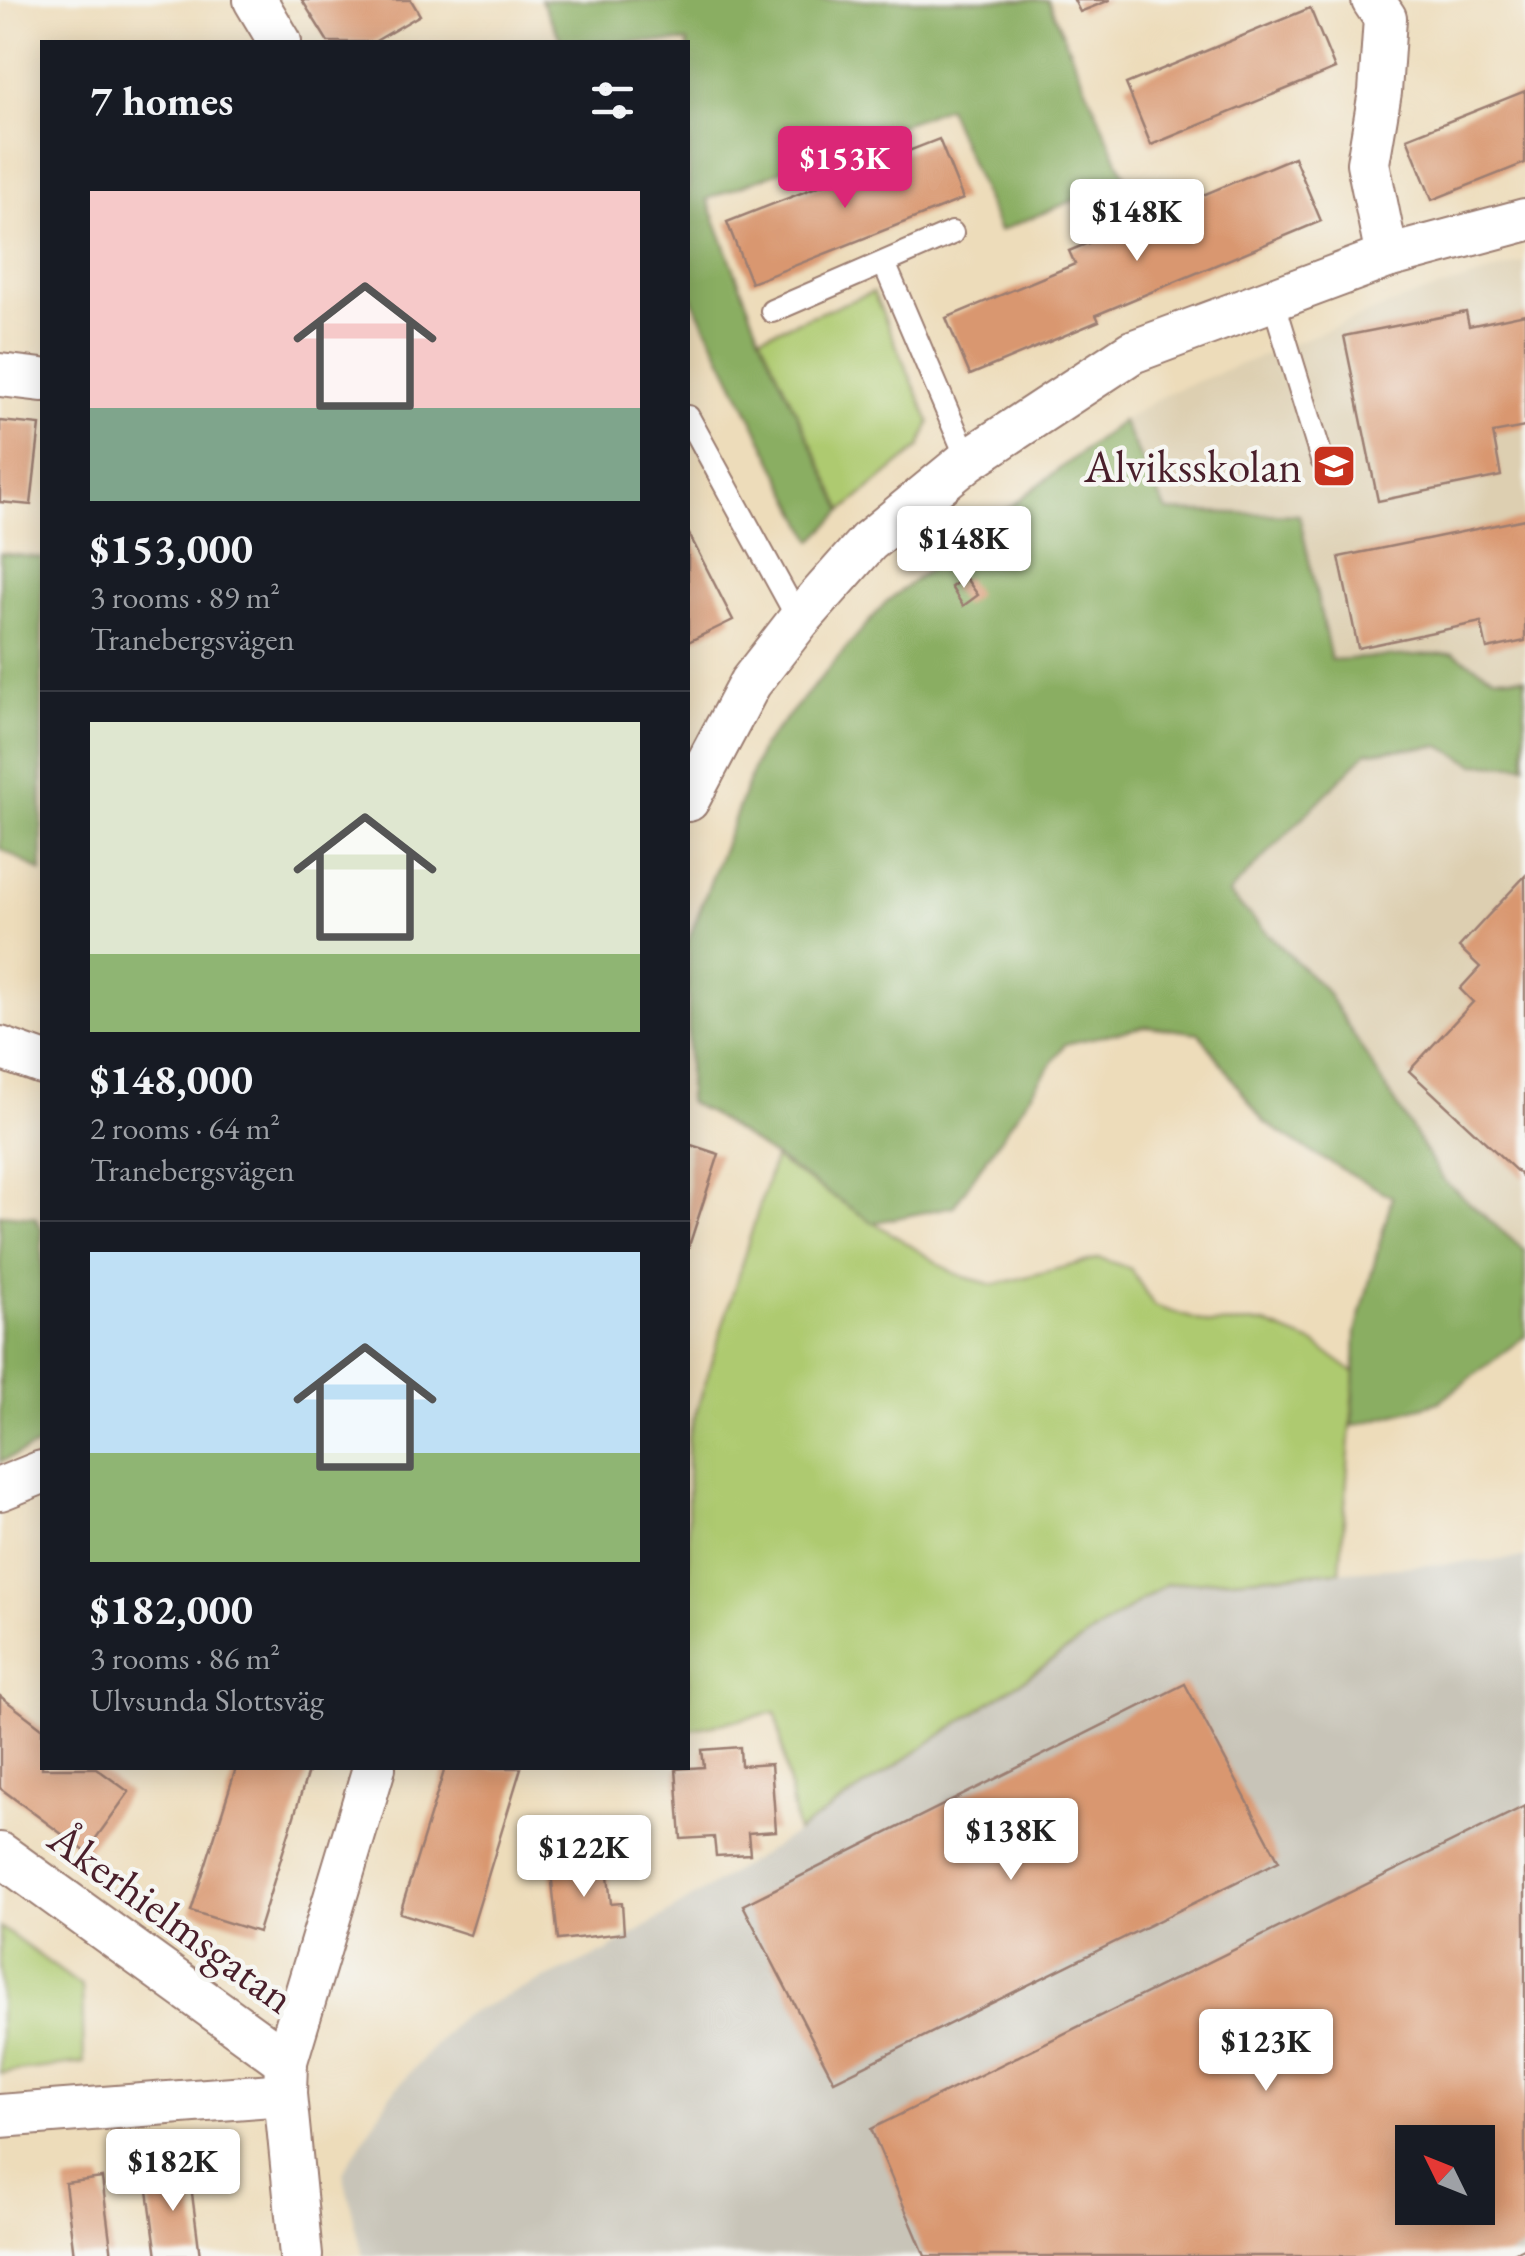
<!DOCTYPE html>
<meta charset="utf-8">
<style>
:root{--surface:#171b24;--page:#242831;--text:#f1f3f6;--muted:#9ea1a6;--line:#363941;--accent:#db2777}
body{margin:0;font-family:"EB Garamond",serif;background:var(--page);color:var(--text);height:100vh;display:flex;flex-direction:column;font-size:38px;white-space:nowrap}
*{box-sizing:border-box;margin:0}
p{font-size:32px;color:var(--muted)}
.icon{flex:none;width:55px;height:55px;fill:none;stroke:currentColor;stroke-width:2;stroke-linecap:round;stroke-linejoin:round}
.map{position:relative;flex:1;overflow:hidden}
.drawer{position:absolute;left:40px;top:40px;width:650px;height:1730px;display:flex;flex-direction:column;background:var(--surface);border-radius:0px;box-shadow:0 5px 25px #0003}
.drawer>*{flex:none}
.needle{width:65px;rotate:313deg}
.buttons{position:absolute;left:1395px;top:2125px;display:grid;gap:20px}
.buttons a{display:grid;place-items:center;width:100px;height:100px;border-radius:0px;background:var(--surface);box-shadow:0 5px 25px #0003;font-size:50px}
.price{position:absolute;translate:-50% -85px;padding:0 22px;border-radius:10px;background:#fff;color:#222;font-size:32px;line-height:65px;filter:drop-shadow(0 2px 5px #0008)}
.price::after{content:'';position:absolute;left:50%;top:60px;width:30px;height:22px;margin-left:-15px;background:inherit;clip-path:polygon(0 0,100% 0,50% 100%)}
.price.active{background:var(--accent);color:#fff}
ul{padding:0;list-style:none}
li{display:grid;align-content:center;gap:20px;height:530px;padding:0 50px}
li+li{border-top:2px solid var(--line)}
li span{display:grid;place-items:center;height:310px;border-radius:0px;color:#555}
li>.icon{margin-inline-start:auto}
span .icon{width:180px;height:180px;fill:#fffc;stroke-width:1}
li b{font-size:42px}
h2{display:flex;justify-content:space-between;align-items:center;height:120px;padding:0 50px;font-size:42px}
.map>svg:first-child{display:block}
.built{fill:#ddcfb1}
.industrial{fill:#c8c4b8;fill-rule:evenodd}
.green{fill:#aeca70;stroke:#7c744e;stroke-width:2.5}
.forest{fill:#8aae62;stroke:#6a6646;stroke-width:2.5}
.building{fill:#d99770;fill-rule:evenodd}
.lines{fill:none;stroke-linecap:round;stroke-linejoin:round}
.lane-casing{stroke:#9c7e72;stroke-width:26}
.street-casing{stroke:#9c7e72;stroke-width:46}
.lane{stroke:#fff;stroke-width:22}
.street{stroke:#fff;stroke-width:42}
.labels{text-anchor:middle;stroke-width:9;stroke-linejoin:round;paint-order:stroke}
.poi-label{font-size:45px;fill:#4a1f2b;stroke:#f6f6f2;text-anchor:end}
.street-label{font-size:45px;fill:#4a1f2b;stroke:#f6f6f2}
</style>
<div class="map">
<svg width="1525" height="2256" viewBox="0 0 1525 2256">
<rect width="100%" height="100%" fill="#f6f6f2"/>
<filter id="ink" filterUnits="userSpaceOnUse"><feTurbulence type="fractalNoise" baseFrequency=".01" numOctaves="2"/><feDisplacementMap in="SourceGraphic" scale="20" xChannelSelector="R" yChannelSelector="G"/><feConvolveMatrix kernelMatrix="1 2 1 2 8 2 1 2 1" color-interpolation-filters="sRGB"/></filter>
<filter id="wash" filterUnits="userSpaceOnUse"><feTurbulence type="fractalNoise" baseFrequency=".0048" numOctaves="4" result="noise"/><feDisplacementMap in="SourceGraphic" scale="40" xChannelSelector="R" yChannelSelector="G"/><feGaussianBlur stdDeviation="2.25" result="paint"/><feColorMatrix in="noise" values="0 0 0 0 0 0 0 0 0 0 0 0 0 0 0 0 0 1.4 0 .05"/><feComposite in="paint" operator="in"/></filter>
<g filter="url(#wash)">
<rect width="100%" height="100%" fill="#eddcba"/>
<!-- built -->
<g class="built">
<polygon points="1525,262 1525,678 1493,676 1453,653 1330,660 1299,515 1166,511 1122,421 1167,393 1408,298"/>
<polygon points="1440,746 1475,764 1525,765 1525,1251 1444,1181 1326,991 1228,894 1367,752"/>
</g>
<!-- industrial -->
<path class="industrial" d="M 1525,1558 L 1525,2256 L 363,2256 L 343,2173 L 391,2094 L 460,2017 L 609,1950 L 797,1832 L 1166,1584 ZM 1412,2142 L 1478,2142 L 1478,2208 L 1412,2208 Z"/>
<!-- green -->
<g class="green">
<polygon points="873,292 930,422 920,447 843,511 760,336"/>
<polygon points="774,1159 957,1275 994,1285 1100,1258 1131,1269 1154,1306 1210,1324 1263,1323 1315,1344 1355,1373 1340,1571 1166,1584 797,1832 776,1712 688,1730 688,1438"/>
<polygon points="0,1927 82,1987 84,2063 0,2073"/>
</g>
<!-- forest -->
<g class="forest">
<polygon points="541,0 1048,0 1126,179 999,231 947,107 707,199 760,336 843,511 813,541 688,290 688,42 562,42"/>
<polygon points="1122,421 1167,511 1299,515 1331,660 1453,653 1493,676 1525,678 1525,765 1475,764 1440,746 1367,752 1228,894 1326,991 1444,1181 1525,1251 1525,1336 1439,1402 1353,1426 1356,1332 1392,1197 1314,1154 1264,1122 1199,1033 1146,1026 1065,1044 954,1206 873,1223 712,1115 688,1102 688,941 761,748 885,603"/>
<polygon points="0,553 42,558 42,872 0,848"/>
<polygon points="0,1214 35,1217 42,1230 42,1444 0,1462"/>
</g>
<g id="blocks">
<!-- building -->
<g class="building">
<polygon points="302,0 411,0 420,15 374,42 328,42"/>
<polygon points="1074,0 1110,0 1080,12"/>
<polygon points="1310,8 1335,69 1151,145 1126,84"/>
<polygon points="1525,91 1525,163 1432,200 1407,138"/>
<polygon points="939,139 963,199 751,283 727,222"/>
<polygon points="1294,157 1321,221 1096,315 1099,321 970,375 946,318 1075,264 1069,251"/>
<polygon points="1466,312 1469,326 1525,314 1525,427 1493,433 1501,476 1378,501 1344,336"/>
<polygon points="0,421 40,425 31,505 0,502"/>
<polygon points="1525,519 1525,641 1487,649 1481,622 1358,648 1339,557"/>
<polygon points="688,532 733,620 688,642"/>
<polygon points="965,577 978,595 963,606 951,587"/>
<polygon points="1525,876 1525,1179 1409,1071 1473,1002 1460,989 1480,967 1459,947"/>
<polygon points="688,1144 719,1154 688,1249"/>
<polygon points="1185,1684 1279,1861 834,2081 743,1905"/>
<polygon points="0,1696 42,1728 42,1768 96,1768 129,1792 86,1852 0,1788"/>
<polygon points="740,1747 741,1766 771,1764 776,1831 748,1833 750,1854 716,1856 714,1837 681,1839 676,1769 704,1767 702,1750"/>
<polygon points="236,1768 309,1768 258,1932 191,1911"/>
<polygon points="445,1768 521,1768 470,1935 400,1913"/>
<path d="M 1525,1806 L 1525,2247 L 1508,2256 L 925,2256 L 871,2129 ZM 1412,2142 L 1478,2142 L 1478,2208 L 1412,2208 Z"/>
<polygon points="606,1857 611,1904 622,1903 624,1933 558,1940 550,1862"/>
<polygon points="189,2170 200,2256 157,2256 146,2176"/>
<polygon points="102,2178 112,2256 74,2256 65,2183"/>
</g>
</g>
</g>
<g filter="url(#ink)">
<use href="#blocks" fill-opacity="0" stroke="#9c7e72" stroke-width="2.5"/>
<g class="lines">
<defs>
<g id="lane">
<polyline points="884,263 968,460"/>
<polyline points="1273,300 1322,460"/>
<polyline points="772,311 952,233"/>
<polyline points="688,417 799,620"/>
</g>
<g id="street">
<polyline points="255,0 280,42"/>
<polyline points="1373,0 1385,18 1380,92 1368,163 1387,257"/>
<polyline points="0,375 42,380"/>
<polyline points="688,800 750,683 799,620 868,542 968,460 1132,352 1387,257 1525,220"/>
<polyline points="0,1048 42,1063"/>
<polyline points="0,1489 42,1472"/>
<polyline points="0,1854 286,2061"/>
<polyline points="0,2116 285,2094"/>
<polyline points="301,2256 285,2094 286,2061 374,1768"/>
</g>
</defs>
<!-- lane casing -->
<use href="#lane" class="lane-casing"/>
<!-- street casing -->
<use href="#street" class="street-casing"/>
<!-- lane -->
<use href="#lane" class="lane"/>
<!-- street -->
<use href="#street" class="street"/>
</g>
</g>
<!-- icons -->
<defs>
<symbol id="school-square" viewBox="-11 -11 22 22"><rect x="-9" y="-9" width="18" height="18" rx="4" fill="#c8321e" stroke="#f6f6f2"/><path d="M0-5L7-2L0 1L-7-2ZM-4 1L0 2.5L4 1V4Q0 6-4 4Z" fill="#fff"/></symbol>
</defs>
<g fill-rule="evenodd">
<use href="#school-square" x="1309" y="441" width="50" height="50"/>
</g>
<g class="labels">
<!-- poi labels -->
<g class="poi-label">
<text x="1302" y="482">Alviksskolan</text>
</g>
<!-- street labels -->
<g class="street-label">
<text transform="translate(172 1917) rotate(36)" y="16">Åkerhielmsgatan</text>
</g>
</g>
</svg>
<div class="buttons">
<a><svg class="needle" viewBox="-14 -14 28 28"><path d="M0-13l5 13h-10z" fill="#e53935"/><path d="M0 13l5-13h-10z" fill="#9ea1a6"/></svg></a>
</div>
<b class="price active" style="left:845px;top:211px">$153K</b>
<b class="price" style="left:1137px;top:264px">$148K</b>
<b class="price" style="left:964px;top:591px">$148K</b>
<b class="price" style="left:1011px;top:1883px">$138K</b>
<b class="price" style="left:584px;top:1900px">$122K</b>
<b class="price" style="left:1266px;top:2094px">$123K</b>
<b class="price" style="left:173px;top:2214px">$182K</b>
<section class="drawer">
<h2>7 homes<svg class="icon" aria-label="filters" viewBox="0 0 24 24"><path d="M4 7h16M4 17h16"/><circle cx="9" cy="7" r="2"/><circle cx="15" cy="17" r="2"/></svg></h2>
<ul>
<li><span style="background:linear-gradient(#f6c9c9 70%,#7fa58c 0)"><svg class="icon" aria-label="home" viewBox="0 0 24 24"><path d="M3 11l9-7 9 7M6 9v11h12V9"/></svg></span><div><b>$153,000</b><p>3 rooms · 89 m²</p><p>Tranebergsvägen</p></div></li>
<li><span style="background:linear-gradient(#dfe7d0 75%,#8fb573 0)"><svg class="icon" aria-label="home" viewBox="0 0 24 24"><path d="M3 11l9-7 9 7M6 9v11h12V9"/></svg></span><div><b>$148,000</b><p>2 rooms · 64 m²</p><p>Tranebergsvägen</p></div></li>
<li><span style="background:linear-gradient(#bfe0f5 65%,#8fb573 0)"><svg class="icon" aria-label="home" viewBox="0 0 24 24"><path d="M3 11l9-7 9 7M6 9v11h12V9"/></svg></span><div><b>$182,000</b><p>3 rooms · 86 m²</p><p>Ulvsunda Slottsväg</p></div></li>
</ul>
</section>
</div>
